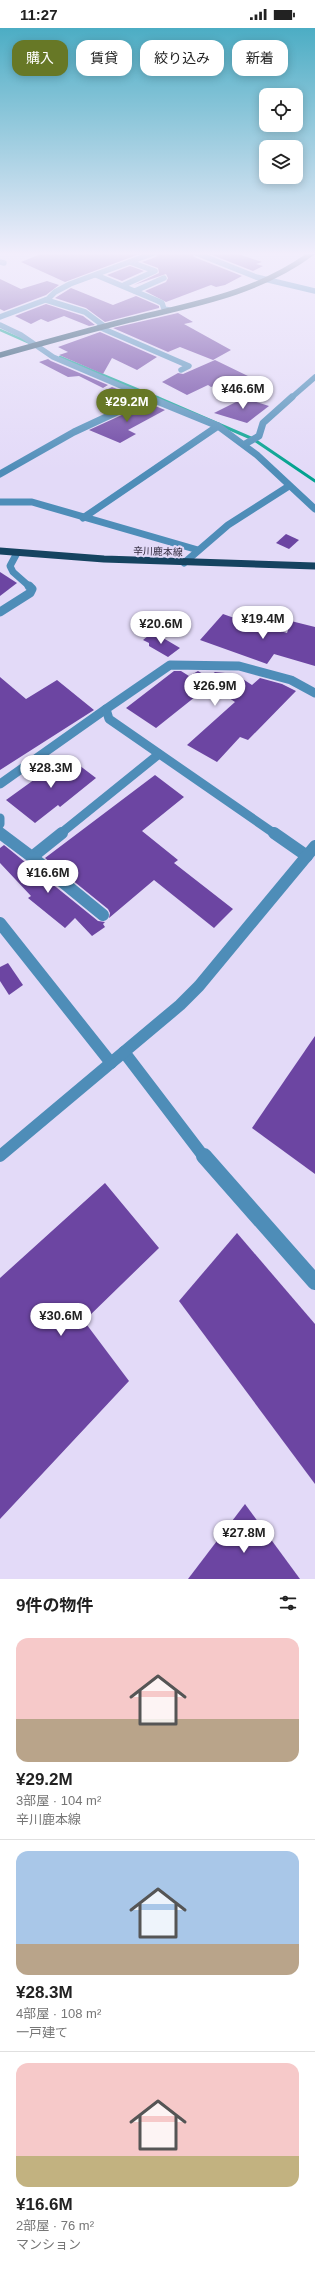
<!DOCTYPE html>
<html lang="ja">
<meta charset="utf-8">
<style>
:root{--surface:#fff;--page:#f6f6f6;--text:#222;--muted:#767676;--line:#e0e0e0;--accent:#677826}
body{margin:0;font-family:Helvetica,"Noto Sans JP",sans-serif;background:var(--page);color:var(--text);height:100vh;display:flex;flex-direction:column;font-size:15px;white-space:nowrap}
*{box-sizing:border-box;margin:0}
p{font-size:13px;color:var(--muted)}
.icon{flex:none;width:22px;height:22px;fill:none;stroke:currentColor;stroke-width:2;stroke-linecap:round;stroke-linejoin:round}
.map{position:relative;height:1551px;overflow:hidden}
.side{display:flex;flex-direction:column;background:var(--surface);flex:1}
.side>*{flex:none}
.banner{position:absolute;left:12px;top:12px;width:291px;height:36px;display:flex;gap:8px}
.controls{position:absolute;left:259px;top:60px;display:grid;gap:8px}
.controls a{display:grid;place-items:center;width:44px;height:44px;border-radius:8px;background:var(--surface);box-shadow:0 2px 10px #0003;font-size:20px}
.price{position:absolute;translate:-50% -34px;padding:0 9px;border-radius:14px;background:#fff;color:#222;font-size:13px;line-height:26px;filter:drop-shadow(0 1px 2px #0008)}
.price::after{content:'';position:absolute;left:50%;top:24px;width:12px;height:9px;margin-left:-6px;background:inherit;clip-path:polygon(0 0,100% 0,50% 100%)}
.price.on{background:var(--accent);color:#fff}
ul{padding:0;list-style:none}
li{display:grid;align-content:center;gap:8px;height:212px;padding:0 16px}
li+li{border-top:1px solid var(--line)}
li span{display:grid;place-items:center;height:124px;border-radius:12px;color:#555}
li>.icon{margin-inline-start:auto}
span .icon{width:72px;height:72px;fill:#fffc;stroke-width:1}
li b{font-size:17px}
h2{display:flex;justify-content:space-between;align-items:center;height:48px;padding:0 16px;font-size:17px}
.tag{padding:0 14px;border-radius:12px;background:var(--surface);box-shadow:0 2px 10px #0003;font-size:14px;line-height:36px}
.tag.on{background:var(--accent);color:#fff}
.status{display:flex;justify-content:space-between;align-items:center;height:28px;padding:0 20px;background:var(--surface);direction:ltr}
.status svg{height:11px;fill:currentColor}
.map>svg:first-child{display:block}
.lines{fill:none;stroke-linecap:round;stroke-linejoin:round}
.stream-far1{stroke:#02a28f;stroke-width:2.5}
.stream{stroke:#02a28f;stroke-width:3}
.building{fill:#6c45a2}
.minor-far4{stroke:#4e8db8;stroke-width:5.5}
.minor-far3{stroke:#4e8db8;stroke-width:7}
.minor-far2{stroke:#4e8db8;stroke-width:9}
.minor-far1{stroke:#4e8db8;stroke-width:12}
.minor{stroke:#4e8db8;stroke-width:16}
.major-far1{stroke:#154360;stroke-width:5.5}
.major{stroke:#154360;stroke-width:7}
.labels{text-anchor:middle;stroke-width:4;stroke-linejoin:round;paint-order:stroke}
.far-street-label{font-size:10px;fill:#30293d;stroke:#e3daf8}
</style>
<div class="status"><b>11:27</b><svg viewBox="0 0 49 12"><path d="M0 12V9h3v3zM5 12V6h3v6zM10 12V3h3v9zM15 12V0h3v12zM26 1h20v11H26zM47 4h2v5h-2z"/></svg></div>
<div class="map">
<svg width="315" height="1551" viewBox="0 0 315 1551">
<rect width="100%" height="100%" fill="#e3daf8"/>
<g class="lines">
<!-- stream-far1 -->
<g class="stream-far1">
<polyline points="0,302 30,315"/>
<polyline points="60,329 158,370"/>
</g>
<!-- stream -->
<polyline class="stream" points="156,369 253,411 315,453"/>
</g>
<!-- building -->
<g class="building">
<polygon points="43,225 142,225 65,254 21,234"/>
<polygon points="158,225 192,225 194,229 242,248 225,257 216,259 211,257 166,274 145,263 166,254 168,250 166,246 134,257 159,245 158,240 142,234 156,229"/>
<polygon points="207,225 235,225 262,234 256,236 263,238 253,243"/>
<polygon points="130,238 144,243 122,253 107,247"/>
<polygon points="0,251 21,261 47,253 59,257 46,267 4,283 0,281"/>
<polygon points="71,260 113,277 136,268 159,278 159,280 105,294 86,280 55,270"/>
<polygon points="46,276 83,288 95,297 89,298 64,288 48,294 41,291 31,296 15,288"/>
<polygon points="178,285 193,294 184,296 231,322 213,332 180,319 168,324 113,300"/>
<polygon points="100,304 157,329 137,342 112,330 103,346 59,327 68,324 58,319"/>
<polygon points="48,331 51,333 108,357 103,360 79,348 68,349 39,334"/>
<polygon points="215,332 250,349 231,357 226,354 211,359 208,357 187,367 162,354 178,345 183,346"/>
<polygon points="112,359 137,369 123,376 100,365"/>
<polygon points="244,370 269,378 247,395 214,385"/>
<polygon points="148,375 165,382 128,402 136,406 120,415 89,402"/>
<polygon points="286,506 299,512 289,521 276,515"/>
<polygon points="0,544 17,555 0,568"/>
<polygon points="223,586 257,598 258,596 287,605 291,593 315,599 315,638 274,626 267,636 200,612"/>
<polygon points="153,604 180,620 168,629 149,618 149,615 143,612"/>
<polygon points="174,643 181,643 189,648 198,643 208,649 215,644 235,646 252,657 260,650 282,656 296,663 248,712 240,709 217,734 187,717 235,674 210,657 156,700 126,680"/>
<polygon points="0,649 26,671 57,652 94,682 0,742"/>
<polygon points="67,728 96,750 60,779 58,777 35,795 6,772"/>
<polygon points="155,747 184,769 142,803 178,832 174,835 233,881 214,900 154,852 109,890 110,885 108,881 45,830"/>
<polygon points="4,817 98,893 105,894 103,896 105,899 92,908 75,890 65,900 28,870 31,868 0,835 0,820"/>
<polygon points="8,935 23,957 9,967 0,953 0,939"/>
<polygon points="315,1008 315,1146 252,1100"/>
<polygon points="105,1155 159,1220 84,1293 129,1353 0,1491 0,1250"/>
<polygon points="237,1205 315,1296 315,1456 179,1273"/>
<polygon points="245,1476 300,1551 188,1551"/>
</g>
<g class="lines">
<!-- minor-far4 -->
<g class="minor-far4">
<polyline points="196,225 256,249 315,263"/>
<polyline points="0,234 4,235"/>
<polyline points="96,247 158,273 162,275 164,281 169,282"/>
<polyline points="124,257 155,243 130,234"/>
<polyline points="135,263 164,250"/>
<polyline points="46,272 85,284 104,298"/>
<polyline points="0,289 48,271 55,264 70,256 154,225"/>
<polyline points="0,297 21,307 53,329 149,370"/>
<polyline points="99,299 189,338 181,342"/>
<polyline points="291,370 315,349"/>
</g>
<!-- minor-far3 -->
<g class="minor-far3">
<polyline points="147,369 218,398 257,427 315,481"/>
<polyline points="245,416 259,408 263,395 292,369"/>
<polyline points="0,446 74,404 147,370"/>
<polyline points="0,474 32,474 198,522"/>
<polyline points="83,490 218,398"/>
<polyline points="17,525 10,538 13,544 30,559"/>
<polyline points="184,535 228,497 289,458"/>
</g>
<!-- minor-far2 -->
<g class="minor-far2">
<polyline points="0,584 30,565 32,561 29,558"/>
<polyline points="0,756 106,681"/>
<polyline points="0,790 0,796"/>
<polyline points="0,805 1,806"/>
<polyline points="60,806 159,726"/>
<polyline points="275,806 109,691 106,681 170,637 239,638 291,652 315,665"/>
</g>
<!-- minor-far1 -->
<g class="minor-far1">
<polyline points="0,805 32,829 62,805"/>
<polyline points="274,805 307,828"/>
<polyline points="32,829 103,887"/>
<polyline points="0,895 111,1035"/>
<polyline points="124,1024 204,1129"/>
<polyline points="0,1128 180,977 199,958 315,818"/>
</g>
<!-- minor -->
<polyline class="minor" points="204,1128 315,1254"/>
<!-- major-far1 -->
<path class="major-far1" d="M 0,327 C 43,315 86,303 129,292 C 195,276 256,266 312,225"/>
<!-- major -->
<polyline class="major" points="0,523 104,531 315,538"/>
</g>
<!-- sky -->
<linearGradient id="sky" x2="0" y2="1"><stop stop-color="#4cadc4"/><stop offset="0.51" stop-color="#f2eefc"/><stop offset="1" stop-color="#f2eefc" stop-opacity="0"/></linearGradient>
<rect width="315" height="442" fill="url(#sky)"/>
<g class="labels">
<!-- far-street labels -->
<g class="far-street-label">
<text transform="translate(158 523) rotate(2)" y="4">辛川鹿本線</text>
</g>
</g>
</svg>
<div class="controls">
<a><svg class="icon" aria-label="locate" viewBox="0 0 24 24"><circle cx="12" cy="12" r="6"/><path d="M12 2v4M12 18v4M2 12h4M18 12h4"/></svg></a>
<a><svg class="icon" aria-label="layers" viewBox="0 0 24 24"><path d="M12 4l9 5-9 5-9-5zM3 14l9 5 9-5"/></svg></a>
</div>
<b class="price" style="left:243px;top:382px">¥46.6M</b>
<b class="price on" style="left:127px;top:395px">¥29.2M</b>
<b class="price" style="left:263px;top:612px">¥19.4M</b>
<b class="price" style="left:161px;top:617px">¥20.6M</b>
<b class="price" style="left:215px;top:679px">¥26.9M</b>
<b class="price" style="left:51px;top:761px">¥28.3M</b>
<b class="price" style="left:48px;top:866px">¥16.6M</b>
<b class="price" style="left:61px;top:1309px">¥30.6M</b>
<b class="price" style="left:244px;top:1526px">¥27.8M</b>
<div class="banner">
<a class="tag on">購入</a>
<a class="tag">賃貸</a>
<a class="tag">絞り込み</a>
<a class="tag">新着</a>
</div>
</div>
<section class="side">
<h2>9件の物件<svg class="icon" aria-label="filters" viewBox="0 0 24 24"><path d="M4 7h16M4 17h16"/><circle cx="9" cy="7" r="2"/><circle cx="15" cy="17" r="2"/></svg></h2>
<ul>
<li><span style="background:linear-gradient(#f6c9c9 65%,#b9a48a 0)"><svg class="icon" aria-label="home" viewBox="0 0 24 24"><path d="M3 11l9-7 9 7M6 9v11h12V9"/></svg></span><div><b>¥29.2M</b><p>3部屋 · 104 m²</p><p>辛川鹿本線</p></div></li>
<li><span style="background:linear-gradient(#a9c7e8 75%,#b9a48a 0)"><svg class="icon" aria-label="home" viewBox="0 0 24 24"><path d="M3 11l9-7 9 7M6 9v11h12V9"/></svg></span><div><b>¥28.3M</b><p>4部屋 · 108 m²</p><p>一戸建て</p></div></li>
<li><span style="background:linear-gradient(#f6c9c9 75%,#c2b280 0)"><svg class="icon" aria-label="home" viewBox="0 0 24 24"><path d="M3 11l9-7 9 7M6 9v11h12V9"/></svg></span><div><b>¥16.6M</b><p>2部屋 · 76 m²</p><p>マンション</p></div></li>
</ul>
</section>
